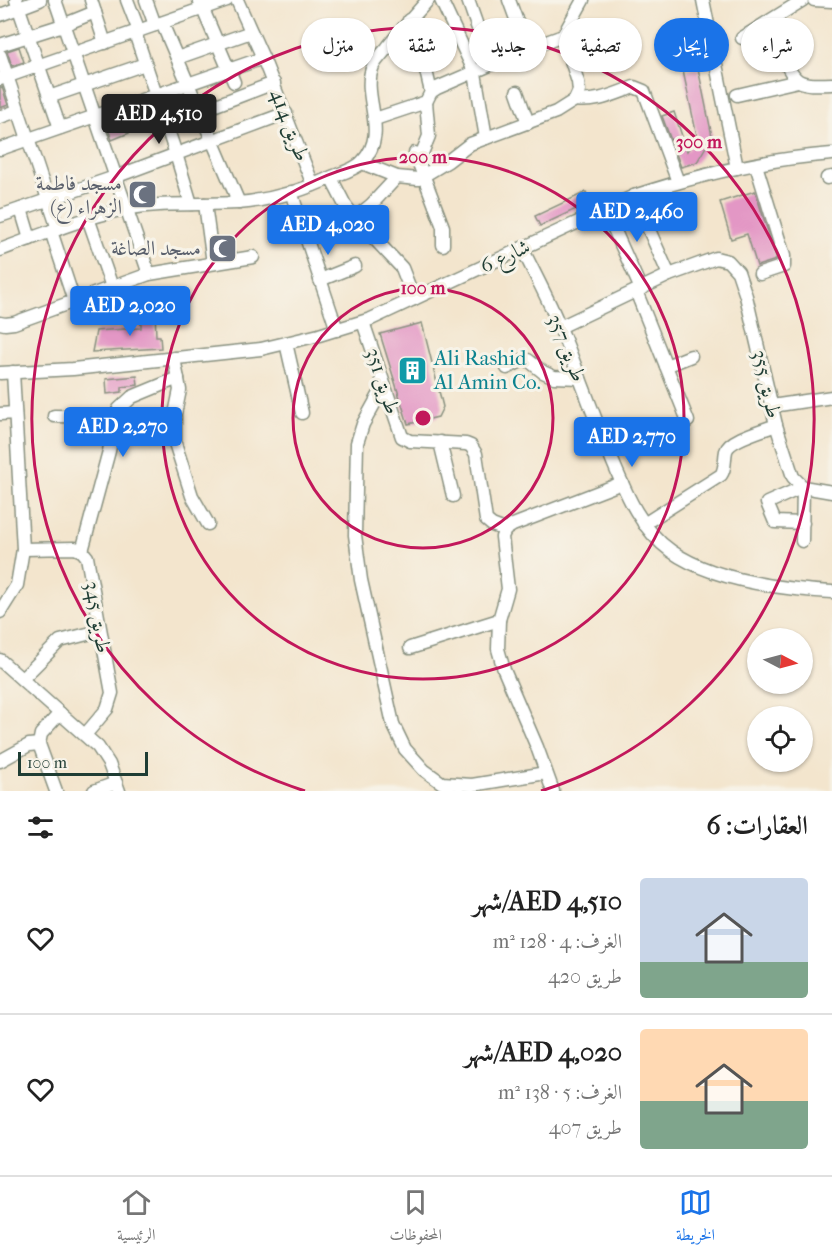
<!DOCTYPE html>
<html lang="ar">
<meta charset="utf-8">
<style>
:root{--surface:#fff;--page:#f6f6f6;--text:#222;--muted:#767676;--line:#e0e0e0;--accent:#1a73e8}
body{margin:0;font-family:"IM FELL French Canon",Amiri,serif;background:var(--page);color:var(--text);direction:rtl;height:100vh;display:flex;flex-direction:column;font-size:22px;white-space:nowrap}
*{box-sizing:border-box;margin:0}
p{font-size:20px;color:var(--muted)}
.icon{flex:none;width:33px;height:33px;fill:none;stroke:currentColor;stroke-width:2;stroke-linecap:round;stroke-linejoin:round}
.map{position:relative;height:791px;overflow:hidden;direction:ltr}
.sheet{display:flex;flex-direction:column;background:var(--surface);flex:1}
.sheet>*{flex:none}
.hud{position:absolute;left:18px;top:18px;width:796px;height:54px;direction:rtl;display:flex;gap:12px}
.needle{width:39px;rotate:96deg}
.controls{position:absolute;left:747px;top:628px;display:grid;gap:12px}
.controls a{display:grid;place-items:center;width:66px;height:66px;border-radius:50%;background:var(--surface);box-shadow:0 2px 4px #0004;font-size:30px}
.scale{position:absolute;left:18px;bottom:15px;width:130px;box-sizing:border-box;padding-left:6px;border:3px solid #1f3d34;border-top:0;font-size:16px;line-height:21px;white-space:nowrap;color:#1f3d34;-webkit-text-stroke:4px #f7f3e8;paint-order:stroke}
.price{position:absolute;translate:-50% -51px;padding:0 14px;border-radius:6px;background:var(--accent);color:#fff;font-size:20px;line-height:39px;filter:drop-shadow(0 2px 3px #0008)}
.price::after{content:'';position:absolute;left:50%;top:36px;width:18px;height:14px;margin-left:-9px;background:inherit;clip-path:polygon(0 0,100% 0,50% 100%)}
.price.on{background:#222;color:#fff}
ul{padding:0;list-style:none}
li{display:flex;align-items:center;gap:18px;height:150px;padding:0 24px}
li+li{border-top:2px solid var(--line)}
li span{display:grid;place-items:center;flex:none;width:168px;height:120px;border-radius:6px;color:#555}
li>.icon{margin-inline-start:auto}
span .icon{width:72px;height:72px;fill:#fffc;stroke-width:1}
li b{font-size:26px}
h2{display:flex;justify-content:space-between;align-items:center;height:72px;padding:0 24px;font-size:26px}
.pill{padding:0 21px;border-radius:27px;background:var(--surface);box-shadow:0 2px 4px #0004;font-size:21px;line-height:54px}
.pill.on{background:var(--accent);color:#fff}
.tab-bar{display:flex;justify-content:space-around;align-items:center;height:84px;border-top:2px solid var(--line);background:var(--surface);font-size:16px;color:var(--muted)}
.tab-bar a{display:grid;justify-items:center;gap:3px}
.tab-bar .on{color:var(--accent)}
.map>svg:first-child{display:block}
.building{fill:#e397c5}
.lines{fill:none;stroke-linecap:round;stroke-linejoin:round}
.minor-casing{stroke:#899180;stroke-width:15}
.minor{stroke:#fff;stroke-width:12}
.ring{fill:none;stroke:#c2185b;stroke-width:3}
.labels{text-anchor:middle;stroke-width:6;stroke-linejoin:round;paint-order:stroke}
.street-label{font-size:21px;fill:#1f3d34;stroke:#f7f3e8}
.worship-label{font-size:21px;fill:#5b616d;stroke:#f7f3e8;text-anchor:end}
.culture-label{font-size:21px;fill:#0d838f;stroke:#f7f3e8;text-anchor:start}
.centre{fill:#c2185b;stroke:#f7f3e8;stroke-width:3}
.ring-label{font-size:18px;text-anchor:middle;font-weight:bold;fill:#c2185b;stroke:#f7f3e8;stroke-width:6;stroke-linejoin:round;paint-order:stroke}
</style>
<div class="map">
<svg width="832" height="791" viewBox="0 0 832 791">
<rect width="100%" height="100%" fill="#f7f3e8"/>
<filter id="ink" filterUnits="userSpaceOnUse"><feTurbulence type="fractalNoise" baseFrequency=".0167" numOctaves="2"/><feDisplacementMap in="SourceGraphic" scale="12" xChannelSelector="R" yChannelSelector="G"/><feConvolveMatrix kernelMatrix="1 2 1 2 8 2 1 2 1" color-interpolation-filters="sRGB"/></filter>
<filter id="wash" filterUnits="userSpaceOnUse"><feTurbulence type="fractalNoise" baseFrequency=".008" numOctaves="4" result="noise"/><feDisplacementMap in="SourceGraphic" scale="24" xChannelSelector="R" yChannelSelector="G"/><feGaussianBlur stdDeviation="1.35" result="paint"/><feColorMatrix in="noise" values="0 0 0 0 0 0 0 0 0 0 0 0 0 0 0 0 0 1.4 0 .05"/><feComposite in="paint" operator="in"/></filter>
<g filter="url(#wash)">
<rect width="100%" height="100%" fill="#f3e5cd"/>
<g id="blocks">
<!-- building -->
<g class="building">
<polygon points="19,47 24,62 12,66 7,51"/>
<polygon points="698,68 712,136 697,162 681,167 662,116 674,112 687,151 697,136 683,71"/>
<polygon points="0,87 2,87 8,105 0,108"/>
<polygon points="125,123 129,133 112,140 108,129"/>
<polygon points="755,191 776,257 776,260 757,266 747,234 731,239 720,202"/>
<polygon points="586,192 591,202 540,226 535,216"/>
<polygon points="141,310 155,310 156,336 160,336 161,348 92,352 96,331 141,328"/>
<polygon points="422,323 443,407 438,417 408,424 380,334"/>
<polygon points="137,376 138,385 122,387 122,392 107,394 106,379"/>
</g>
</g>
</g>
<g filter="url(#ink)">
<use href="#blocks" fill-opacity="0" stroke="#899180" stroke-width="1.5"/>
<g class="lines">
<defs>
<g id="minor">
<polyline points="16,0 60,128"/>
<polyline points="55,0 149,274"/>
<polyline points="91,0 105,43"/>
<polyline points="127,0 139,31"/>
<polyline points="146,0 155,25"/>
<polyline points="199,0 234,82"/>
<polyline points="237,0 263,58 313,185"/>
<polyline points="441,0 475,73 486,138"/>
<polyline points="509,0 527,49"/>
<polyline points="703,0 737,168"/>
<polyline points="814,0 832,1"/>
<polyline points="0,15 40,0"/>
<polyline points="409,20 419,41 431,92"/>
<path d="M 771,21 C 776,35 786,74 799,81 C 808,86 822,84 832,84"/>
<polyline points="162,23 239,203"/>
<polyline points="135,33 176,154 191,204"/>
<polyline points="563,36 583,0"/>
<polyline points="742,38 803,0"/>
<polyline points="0,45 63,25 95,12"/>
<polyline points="467,54 481,46 482,40 468,0"/>
<polyline points="0,55 58,229"/>
<polyline points="177,58 251,32"/>
<polyline points="0,79 227,0"/>
<polyline points="517,92 528,123"/>
<polyline points="737,95 798,81"/>
<polyline points="49,97 145,64"/>
<path d="M 575,100 C 597,103 614,94 634,87 L 644,91 L 678,182"/>
<polyline points="200,111 274,83"/>
<polyline points="0,117 17,111"/>
<polyline points="375,119 426,102 431,92 437,88 527,49 563,36"/>
<polyline points="0,149 263,58"/>
<polyline points="415,153 443,227 443,245"/>
<polyline points="362,163 397,177 418,179 448,161 470,144 556,112 575,100 579,91 578,82 563,36"/>
<polyline points="418,163 429,136 426,102"/>
<polyline points="756,165 784,256 784,266 760,274"/>
<polyline points="331,178 345,205 355,218 402,268 414,299"/>
<polyline points="827,178 832,177"/>
<polyline points="291,192 337,330"/>
<polyline points="634,196 669,275"/>
<polyline points="205,204 213,263"/>
<polyline points="21,209 30,239"/>
<polyline points="605,209 641,289"/>
<polyline points="0,216 115,177 286,113"/>
<polyline points="88,218 112,287"/>
<polyline points="355,218 371,205 397,177"/>
<polyline points="51,231 74,301"/>
<path d="M 522,248 C 535,275 550,302 561,330 C 577,369 591,409 607,448 C 623,485 637,527 671,551 C 713,581 782,589 832,592"/>
<path d="M 0,250 C 41,235 82,218 125,209 C 163,202 200,205 238,203 C 271,200 305,190 334,176 C 342,173 356,169 362,162 C 391,132 360,97 373,66 C 376,60 382,54 387,48 C 400,31 414,16 428,0"/>
<polyline points="320,280 355,266"/>
<polyline points="636,291 688,421"/>
<polyline points="363,322 402,437 410,441 466,444 471,446 476,454 486,520 492,525 505,530"/>
<polyline points="0,323 5,324 14,323 149,274 253,257"/>
<polyline points="560,327 669,275 716,258 728,261 738,272 746,296 776,425 793,477 803,487 832,492"/>
<polyline points="286,343 302,413"/>
<polyline points="174,358 180,390 175,414 175,443 192,496 208,524"/>
<polyline points="666,366 691,356"/>
<polyline points="507,368 523,360 528,360 543,372 554,377 580,378"/>
<path d="M 0,373 L 73,369 L 261,349 L 319,335 L 371,319 L 634,196 C 698,175 765,159 832,154"/>
<polyline points="384,386 363,424 357,443 355,535 361,580 393,724 405,749 424,770 442,783 472,785 546,773"/>
<polyline points="772,406 832,397"/>
<polyline points="0,414 15,413"/>
<polyline points="54,416 116,417"/>
<polyline points="440,442 453,496"/>
<path d="M 644,524 L 721,475 C 726,468 724,460 726,451 C 729,439 764,430 776,425"/>
<polyline points="802,541 803,487 767,503 775,522 803,523"/>
<polyline points="23,549 75,548 82,551 87,557 112,693 107,709 85,735"/>
<polyline points="82,551 109,451 116,417 119,409 132,397 178,378"/>
<polyline points="0,612 17,585 23,549 13,372"/>
<polyline points="410,648 499,620"/>
<polyline points="0,660 98,747 109,764 119,791"/>
<polyline points="22,679 60,641 99,631"/>
<polyline points="0,761 29,745 39,744"/>
<polyline points="56,791 39,744 41,734 60,713"/>
<polyline points="94,791 116,783"/>
<polyline points="553,791 537,747 504,670 498,649 499,620 508,589 502,537 505,530 513,525 622,483"/>
</g>
</defs>
<!-- minor casing -->
<use href="#minor" class="minor-casing"/>
<!-- minor -->
<use href="#minor" class="minor"/>
</g>
</g>
<!-- distance rings -->
<g class="ring">
<circle cx="423" cy="418" r="130"/>
<circle cx="423" cy="418" r="261"/>
<path d="M305 791A391 391 0 1 1 541 791"/>
</g>
<!-- icons -->
<defs>
<symbol id="mosque-square" viewBox="-11 -11 22 22"><rect x="-9" y="-9" width="18" height="18" rx="4" fill="#6b7280" stroke="#f7f3e8"/><path d="M3.5-4.9A6 6 0 1 0 3.5 4.9A5 5 0 1 1 3.5-4.9Z" fill="#fff"/></symbol>
<symbol id="building-square" viewBox="-11 -11 22 22"><rect x="-9" y="-9" width="18" height="18" rx="4" fill="#0f9aa8" stroke="#f7f3e8"/><path d="M-4-6H4V6H1V3H-1V6H-4ZM-2.5-4.3h1.7v1.8h-1.7ZM.8-4.3h1.7v1.8H.8ZM-2.5-1h1.7V.8h-1.7ZM.8-1h1.7V.8H.8Z" fill="#fff"/></symbol>
</defs>
<g fill-rule="evenodd">
<use href="#mosque-square" x="126" y="178" width="33" height="33"/>
<use href="#mosque-square" x="206" y="232" width="33" height="33"/>
<use href="#building-square" x="396" y="354" width="33" height="33"/>
</g>
<g class="labels">
<!-- street labels -->
<g class="street-label">
<text transform="translate(290 125) rotate(69)" y="7">طريق 414</text>
<text transform="translate(505 256) rotate(-25)" y="7">شارع 6</text>
<text transform="translate(567 348) rotate(68)" y="7">طريق 357</text>
<text transform="translate(383 381) rotate(72)" y="7">طريق 351</text>
<text transform="translate(767 384) rotate(77)" y="7">طريق 355</text>
<text transform="translate(98 617) rotate(80)" y="7">طريق 345</text>
</g>
<!-- worship labels -->
<g class="worship-label">
<text x="122" y="190">مسجد فاطمة<tspan x="122" dy="24">الزهراء (ع)</tspan></text>
<text x="201" y="255">مسجد الصاغة</text>
</g>
<!-- culture labels -->
<g class="culture-label">
<text x="434" y="365">Ali Rashid<tspan x="434" dy="24">Al Amin Co.</tspan></text>
</g>
</g>
<circle cx="423" cy="418" r="9" class="centre"/>
<g class="ring-label">
<text x="699" y="148">300 m</text>
<text x="423" y="163">200 m</text>
<text x="423" y="294">100 m</text>
</g>
</svg>
<div class="controls">
<a><svg class="needle" viewBox="-14 -14 28 28"><path d="M0-13l5 13h-10z" fill="#e53935"/><path d="M0 13l5-13h-10z" fill="#767676"/></svg></a>
<a><svg class="icon" aria-label="locate" viewBox="0 0 24 24"><circle cx="12" cy="12" r="6"/><path d="M12 2v4M12 18v4M2 12h4M18 12h4"/></svg></a>
</div>
<div class="scale">100 m</div>
<b class="price on" style="left:159px;top:145px">AED 4,510</b>
<b class="price" style="left:637px;top:243px">AED 2,460</b>
<b class="price" style="left:328px;top:256px">AED 4,020</b>
<b class="price" style="left:130px;top:337px">AED 2,020</b>
<b class="price" style="left:123px;top:458px">AED 2,270</b>
<b class="price" style="left:632px;top:468px">AED 2,770</b>
<div class="hud">
<a class="pill">شراء</a>
<a class="pill on">إيجار</a>
<a class="pill">تصفية</a>
<a class="pill">جديد</a>
<a class="pill">شقة</a>
<a class="pill">منزل</a>
</div>
</div>
<section class="sheet">
<h2>العقارات: 6<svg class="icon" aria-label="filters" viewBox="0 0 24 24"><path d="M4 7h16M4 17h16"/><circle cx="9" cy="7" r="2"/><circle cx="15" cy="17" r="2"/></svg></h2>
<ul>
<li><span style="background:linear-gradient(#c9d6e8 70%,#7fa58c 0)"><svg class="icon" aria-label="home" viewBox="0 0 24 24"><path d="M3 11l9-7 9 7M6 9v11h12V9"/></svg></span><div><b>AED 4,510/شهر</b><p>الغرف: 4 · 128 m²</p><p>طريق 420</p></div><svg class="icon" aria-label="heart" viewBox="0 0 24 24"><path d="M12 20l-8-8c-3-5 5-10 8-4 3-6 11-1 8 4z"/></svg></li>
<li><span style="background:linear-gradient(#ffd9b3 60%,#7fa58c 0)"><svg class="icon" aria-label="home" viewBox="0 0 24 24"><path d="M3 11l9-7 9 7M6 9v11h12V9"/></svg></span><div><b>AED 4,020/شهر</b><p>الغرف: 5 · 138 m²</p><p>طريق 407</p></div><svg class="icon" aria-label="heart" viewBox="0 0 24 24"><path d="M12 20l-8-8c-3-5 5-10 8-4 3-6 11-1 8 4z"/></svg></li>
</ul>
</section>
<nav class="tab-bar">
<a class="on"><svg class="icon" aria-label="map" viewBox="0 0 24 24"><path d="M3 6l6-2 6 2 6-2v14l-6 2-6-2-6 2zM9 4v14M15 6v14"/></svg>الخريطة</a>
<a><svg class="icon" aria-label="saved" viewBox="0 0 24 24"><path d="M7 4h10v16l-5-4-5 4z"/></svg>المحفوظات</a>
<a><svg class="icon" aria-label="home" viewBox="0 0 24 24"><path d="M3 11l9-7 9 7M6 9v11h12V9"/></svg>الرئيسية</a>
</nav>
